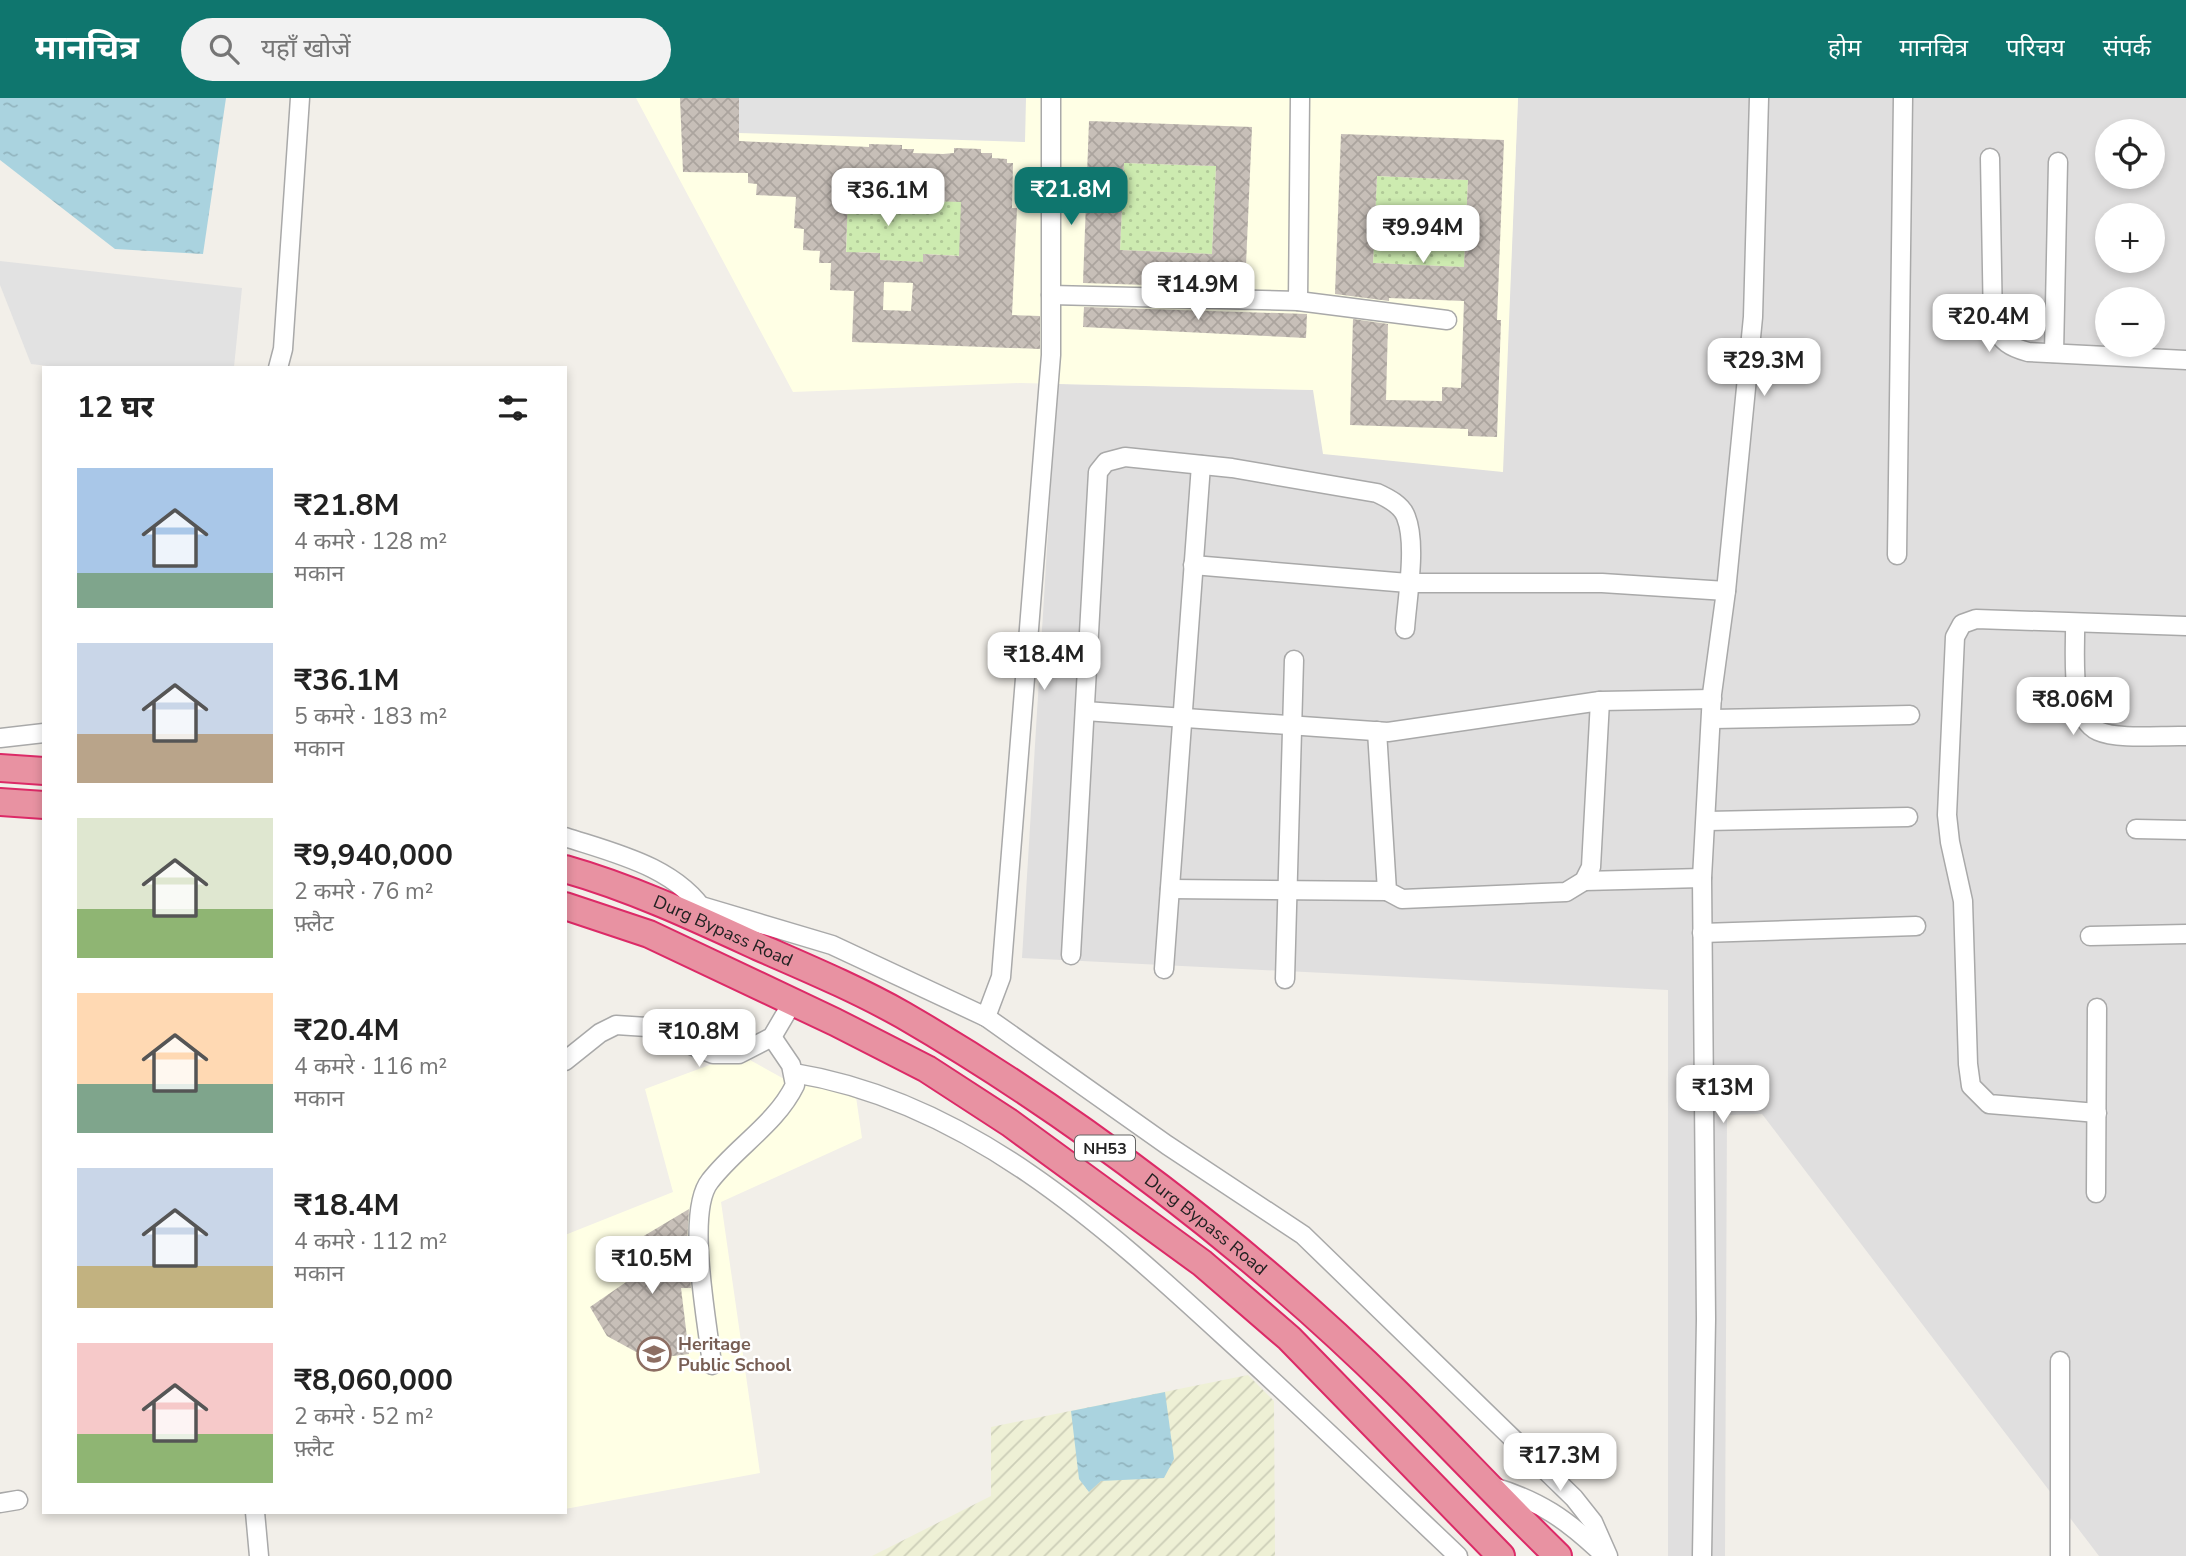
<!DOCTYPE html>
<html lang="hi">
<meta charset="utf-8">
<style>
:root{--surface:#fff;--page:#f2f2f2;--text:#222;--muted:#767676;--accent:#0f766e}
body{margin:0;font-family:"Nunito Sans","Noto Sans Devanagari",sans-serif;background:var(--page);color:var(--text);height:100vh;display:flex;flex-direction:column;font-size:26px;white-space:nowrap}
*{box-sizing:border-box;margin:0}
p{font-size:23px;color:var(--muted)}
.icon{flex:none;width:38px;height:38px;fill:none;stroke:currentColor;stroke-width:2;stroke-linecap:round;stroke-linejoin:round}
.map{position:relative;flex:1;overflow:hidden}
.panel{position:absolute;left:42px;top:268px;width:525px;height:1148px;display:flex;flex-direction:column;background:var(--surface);border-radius:0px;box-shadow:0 4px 10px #0003}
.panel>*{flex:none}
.fabs{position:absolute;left:2095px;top:21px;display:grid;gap:14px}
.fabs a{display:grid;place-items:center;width:70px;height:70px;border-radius:50%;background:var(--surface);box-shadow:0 4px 10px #0003;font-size:35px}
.price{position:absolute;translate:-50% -60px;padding:0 16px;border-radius:14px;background:#fff;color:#222;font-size:23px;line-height:46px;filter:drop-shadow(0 2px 4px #0008)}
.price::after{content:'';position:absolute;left:50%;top:42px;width:21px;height:16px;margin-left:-10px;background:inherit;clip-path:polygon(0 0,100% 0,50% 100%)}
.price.active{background:var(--accent);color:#fff}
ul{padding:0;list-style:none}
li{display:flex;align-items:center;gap:21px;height:175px;padding:0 35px}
li span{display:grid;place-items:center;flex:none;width:196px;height:140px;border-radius:0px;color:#555}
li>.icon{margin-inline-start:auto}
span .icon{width:84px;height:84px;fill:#fffc;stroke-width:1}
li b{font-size:30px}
h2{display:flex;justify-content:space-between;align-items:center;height:84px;padding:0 35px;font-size:30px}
header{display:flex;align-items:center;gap:42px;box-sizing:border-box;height:98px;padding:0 35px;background:var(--accent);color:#fff}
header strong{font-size:33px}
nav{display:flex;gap:38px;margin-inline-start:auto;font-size:24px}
.search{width:490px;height:63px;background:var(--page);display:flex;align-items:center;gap:18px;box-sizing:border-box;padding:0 24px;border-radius:38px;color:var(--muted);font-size:26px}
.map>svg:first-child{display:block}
.residential{fill:#e0dfdf;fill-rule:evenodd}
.education{fill:#ffffe5}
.farmland{fill:url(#farmland-furrows)}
.garden{fill:url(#garden-dots)}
.parking{fill:#e2e2e2}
.water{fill:url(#water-ripples)}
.building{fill:url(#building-cross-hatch);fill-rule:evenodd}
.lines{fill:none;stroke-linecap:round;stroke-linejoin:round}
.minor-casing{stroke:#a9a9a9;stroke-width:21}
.highway-casing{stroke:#dc2a67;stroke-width:30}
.minor{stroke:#fff;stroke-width:18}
.highway{stroke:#e892a2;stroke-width:26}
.labels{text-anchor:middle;stroke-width:5;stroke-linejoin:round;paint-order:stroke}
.shield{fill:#fff;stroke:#646464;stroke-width:2}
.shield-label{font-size:16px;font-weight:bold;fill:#222}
.street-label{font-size:18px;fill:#222;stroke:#fff}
.education-label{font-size:18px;font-weight:bold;fill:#785e54;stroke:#fff;text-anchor:start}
</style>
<header>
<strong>मानचित्र</strong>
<div class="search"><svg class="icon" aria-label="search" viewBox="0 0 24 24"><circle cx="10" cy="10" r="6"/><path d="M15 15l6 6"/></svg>यहाँ खोजें</div>
<nav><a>होम</a><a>मानचित्र</a><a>परिचय</a><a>संपर्क</a></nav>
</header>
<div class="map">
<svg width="2186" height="1458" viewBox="0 0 2186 1458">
<defs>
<pattern id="farmland-furrows" width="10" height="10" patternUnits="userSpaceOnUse" patternTransform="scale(1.75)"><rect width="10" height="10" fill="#eef0d5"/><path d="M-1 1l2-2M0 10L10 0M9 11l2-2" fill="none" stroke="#ccceb7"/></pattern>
<pattern id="garden-dots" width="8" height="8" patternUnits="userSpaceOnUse" patternTransform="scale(1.75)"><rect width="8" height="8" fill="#cdebb0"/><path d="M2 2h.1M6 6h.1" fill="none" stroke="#b0c997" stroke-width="1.8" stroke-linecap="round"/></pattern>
<pattern id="water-ripples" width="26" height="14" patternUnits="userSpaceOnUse" patternTransform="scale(1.75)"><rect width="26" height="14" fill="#aad3df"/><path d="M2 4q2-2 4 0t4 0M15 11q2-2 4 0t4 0" fill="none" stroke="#92b5bf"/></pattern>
<pattern id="building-cross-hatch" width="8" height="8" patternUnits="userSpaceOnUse" patternTransform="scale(1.75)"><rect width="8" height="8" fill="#c7bfb8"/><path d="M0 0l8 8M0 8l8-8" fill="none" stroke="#aba49e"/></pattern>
</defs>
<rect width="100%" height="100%" fill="#f2efe9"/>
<!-- residential -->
<path class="residential" d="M 1518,0 L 2186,0 L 2186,1458 L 2099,1458 L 1762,1016 L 1727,1017 L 1725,1458 L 1668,1458 L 1668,892 L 1022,860 L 1057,286 L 1314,292 L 1502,374 ZM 2107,33 L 2152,33 L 2152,79 L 2107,79 ZM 2107,117 L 2152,117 L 2152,163 L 2107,163 ZM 2107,201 L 2152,201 L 2152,247 L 2107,247 Z"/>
<!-- education -->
<g class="education">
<polygon points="636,0 1518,0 1503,374 1323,356 1313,292 1020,285 793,294"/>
<polygon points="739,956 795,987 855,992 862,1040 721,1104 760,1375 565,1411 565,1137 673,1094 645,991"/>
</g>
<!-- farmland -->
<polygon class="farmland" points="1248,1277 1274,1303 1275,1458 872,1458 991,1398 991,1329"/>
<!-- garden -->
<g class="garden">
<polygon points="1124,65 1216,68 1212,156 1120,152"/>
<polygon points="1377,78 1468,82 1464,169 1373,165"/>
<polygon points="848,86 865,98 884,99 884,89 929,90 929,103 946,104 946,95 971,96 964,158 924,156 923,164 880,162 880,155 860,154 846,162"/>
</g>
<!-- parking -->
<g class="parking">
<polygon points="738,0 1026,0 1025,44 739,35"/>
<polygon points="0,163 242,190 234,269 65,270 31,266 0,187"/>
</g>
<!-- water -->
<g class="water">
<polygon points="0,0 226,0 203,156 115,151 0,62"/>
<polygon points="1165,1294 1174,1361 1164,1380 1101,1383 1089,1394 1079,1381 1071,1313"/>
</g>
<!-- building -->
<g class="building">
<path d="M 680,0 L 739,0 L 739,43 L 869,49 L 869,46 L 902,47 L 902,51 L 914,51 L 913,55 L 943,56 L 954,55 L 954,50 L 981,51 L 981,55 L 992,55 L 992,60 L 1007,61 L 1007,65 L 1013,65 L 1012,110 L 1017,110 L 1012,217 L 1040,218 L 1040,251 L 852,244 L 854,193 L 830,192 L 831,165 L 819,165 L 820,153 L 803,152 L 804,131 L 794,130 L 796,99 L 756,97 L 757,86 L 748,85 L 748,75 L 683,74 ZM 884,89 L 929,90 L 928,103 L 961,104 L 959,158 L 923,156 L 923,164 L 880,162 L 880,155 L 846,154 L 848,97 L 884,99 ZM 884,184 L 913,185 L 911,213 L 883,212 Z"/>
<path d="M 1089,23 L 1252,29 L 1245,190 L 1083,185 ZM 1124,65 L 1216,68 L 1212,156 L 1120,152 Z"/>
<path d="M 1341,36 L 1504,42 L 1497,222 L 1501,222 L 1497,339 L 1468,338 L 1468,331 L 1350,327 L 1353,221 L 1388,226 L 1386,302 L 1442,303 L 1442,289 L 1461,290 L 1464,203 L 1389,200 L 1389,203 L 1335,196 ZM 1377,78 L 1468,82 L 1464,169 L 1373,165 Z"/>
<polygon points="1084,209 1307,216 1306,240 1083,229"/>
<polygon points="689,1111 687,1145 691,1190 681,1190 689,1256 649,1261 607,1238 590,1209 645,1171 632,1145"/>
</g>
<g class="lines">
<defs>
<g id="minor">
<path d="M 1990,60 L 1993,227 C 2002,244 2010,249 2028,254 L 2186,262"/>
<polyline points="1051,197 1298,203 1300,0"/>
<polyline points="1298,203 1447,222"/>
<polyline points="2054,255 2058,64"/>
<polyline points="278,270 283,251 300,0"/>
<polyline points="1897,457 1903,0"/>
<polyline points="1193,467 1408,485 1602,485 1726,493"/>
<path d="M 2075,525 C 2076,552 2068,620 2098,633 C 2118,642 2163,637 2186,638"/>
<polyline points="1085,613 1388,634 1600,603 1712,601"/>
<polyline points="1713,621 1910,617"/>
<polyline points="1377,633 1387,793 1402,801 1566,794 1584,783 1591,769 1600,603"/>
<polyline points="0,640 44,635"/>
<polyline points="1707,723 1908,719"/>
<polyline points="2136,731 2186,732"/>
<path d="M 565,739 C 614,755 677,769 706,816"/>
<polyline points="1584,783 1702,780"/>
<polyline points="1170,791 1387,793"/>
<polyline points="701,808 832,847 986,919 1167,1047 1303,1137 1574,1400 1593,1424 1608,1458"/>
<polyline points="1702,835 1916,828"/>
<polyline points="2090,838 2186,836"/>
<path d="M 1071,857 L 1098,374 L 1106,364 L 1125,359 L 1232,370 L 1377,395 C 1388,400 1402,407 1406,419 C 1417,446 1407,501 1405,531"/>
<polyline points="1164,871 1201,367"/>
<polyline points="1285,881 1294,562"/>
<polyline points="986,919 1001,879 1051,257 1051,0"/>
<polyline points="565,963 600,935 616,927 647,929 713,956 739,956 772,939 792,905"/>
<path d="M 794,975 C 967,1003 1101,1125 1226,1240 C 1304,1311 1381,1385 1458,1458"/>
<polyline points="2097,1015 1989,1006 1971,988 1968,966 1963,803 1950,744 1947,717 1955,539 1962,526 1976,521 2186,528"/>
<polyline points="2096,1095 2097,910"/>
<polyline points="2060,1263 2060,1458"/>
<path d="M 712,1267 C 708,1226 685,1114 710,1083 C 736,1049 776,1026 795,987 L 791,967 L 772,939"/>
<path d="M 1491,1388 C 1540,1403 1566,1421 1603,1456"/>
<polyline points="0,1405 18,1402"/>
<polyline points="255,1414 259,1458"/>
<polyline points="1702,1458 1706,1221 1702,780 1712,596 1726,493 1753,219 1759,0"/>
</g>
<g id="highway">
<polyline points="0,670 44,673"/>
<polyline points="0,704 44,707"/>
<path id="s1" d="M 565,771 C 632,790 696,820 759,849 C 807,870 857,891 903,917 C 1077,1018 1251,1151 1394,1292 C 1450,1347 1502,1404 1558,1458"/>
<polyline points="565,808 649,836 835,924 927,971 1010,1025 1202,1165 1289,1240 1501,1458"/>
</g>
</defs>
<!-- minor casing -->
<use href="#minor" class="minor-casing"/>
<!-- highway casing -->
<use href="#highway" class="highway-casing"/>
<!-- minor -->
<use href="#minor" class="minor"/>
<!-- highway -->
<use href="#highway" class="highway"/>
</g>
<!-- icons -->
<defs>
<symbol id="school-ring" viewBox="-11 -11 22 22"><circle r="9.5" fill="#fff" stroke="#8d6e63" stroke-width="1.5"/><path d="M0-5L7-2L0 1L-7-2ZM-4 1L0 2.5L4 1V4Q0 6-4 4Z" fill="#8d6e63"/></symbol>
</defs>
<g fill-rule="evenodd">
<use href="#school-ring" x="635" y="1237" width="38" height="38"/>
</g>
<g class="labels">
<!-- shield labels -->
<rect class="shield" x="1075" y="1037.5" width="60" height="25" rx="5"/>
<g class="shield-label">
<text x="1105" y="1056">NH53</text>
</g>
<!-- street labels -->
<g class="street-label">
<text dy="6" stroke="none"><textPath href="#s1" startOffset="170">Durg Bypass Road</textPath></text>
<text dy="6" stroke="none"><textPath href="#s1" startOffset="737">Durg Bypass Road</textPath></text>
</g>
<!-- education labels -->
<g class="education-label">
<text x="678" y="1252">Heritage<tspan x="678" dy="21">Public School</tspan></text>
</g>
</g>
</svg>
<div class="fabs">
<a><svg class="icon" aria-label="locate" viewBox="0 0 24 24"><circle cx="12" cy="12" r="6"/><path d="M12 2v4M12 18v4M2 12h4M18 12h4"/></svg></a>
<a>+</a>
<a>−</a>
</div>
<b class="price active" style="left:1071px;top:129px">₹21.8M</b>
<b class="price" style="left:888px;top:130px">₹36.1M</b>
<b class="price" style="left:1423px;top:167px">₹9.94M</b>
<b class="price" style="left:1198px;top:224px">₹14.9M</b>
<b class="price" style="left:1989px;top:256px">₹20.4M</b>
<b class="price" style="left:1764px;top:300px">₹29.3M</b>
<b class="price" style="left:1044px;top:594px">₹18.4M</b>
<b class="price" style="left:2073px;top:639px">₹8.06M</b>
<b class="price" style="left:699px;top:971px">₹10.8M</b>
<b class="price" style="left:1723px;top:1027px">₹13M</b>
<b class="price" style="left:652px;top:1198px">₹10.5M</b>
<b class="price" style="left:1560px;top:1395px">₹17.3M</b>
<section class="panel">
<h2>12 घर<svg class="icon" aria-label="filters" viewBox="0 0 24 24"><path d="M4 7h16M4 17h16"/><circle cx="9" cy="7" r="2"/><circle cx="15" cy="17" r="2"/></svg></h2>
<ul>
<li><span style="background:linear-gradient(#a9c7e8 75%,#7fa58c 0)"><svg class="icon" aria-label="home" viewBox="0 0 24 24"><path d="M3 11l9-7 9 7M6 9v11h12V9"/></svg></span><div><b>₹21.8M</b><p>4 कमरे · 128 m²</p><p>मकान</p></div></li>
<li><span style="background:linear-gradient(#c9d6e8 65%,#b9a48a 0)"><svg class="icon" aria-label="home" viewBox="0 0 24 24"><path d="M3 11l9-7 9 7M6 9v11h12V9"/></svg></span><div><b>₹36.1M</b><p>5 कमरे · 183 m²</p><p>मकान</p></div></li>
<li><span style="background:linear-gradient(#dfe7d0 65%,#8fb573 0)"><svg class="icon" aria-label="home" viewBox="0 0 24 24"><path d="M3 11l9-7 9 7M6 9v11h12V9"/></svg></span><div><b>₹9,940,000</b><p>2 कमरे · 76 m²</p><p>फ़्लैट</p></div></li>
<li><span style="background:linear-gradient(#ffd9b3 65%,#7fa58c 0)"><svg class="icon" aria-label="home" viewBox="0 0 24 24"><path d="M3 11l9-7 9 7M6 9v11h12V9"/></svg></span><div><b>₹20.4M</b><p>4 कमरे · 116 m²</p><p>मकान</p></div></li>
<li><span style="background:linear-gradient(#c9d6e8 70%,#c2b280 0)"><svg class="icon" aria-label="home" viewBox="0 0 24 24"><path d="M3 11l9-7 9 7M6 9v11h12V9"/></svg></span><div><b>₹18.4M</b><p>4 कमरे · 112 m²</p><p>मकान</p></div></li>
<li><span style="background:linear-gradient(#f6c9c9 65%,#8fb573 0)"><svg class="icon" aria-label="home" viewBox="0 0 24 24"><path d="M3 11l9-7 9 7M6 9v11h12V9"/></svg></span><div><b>₹8,060,000</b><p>2 कमरे · 52 m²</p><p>फ़्लैट</p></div></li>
</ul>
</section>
</div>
